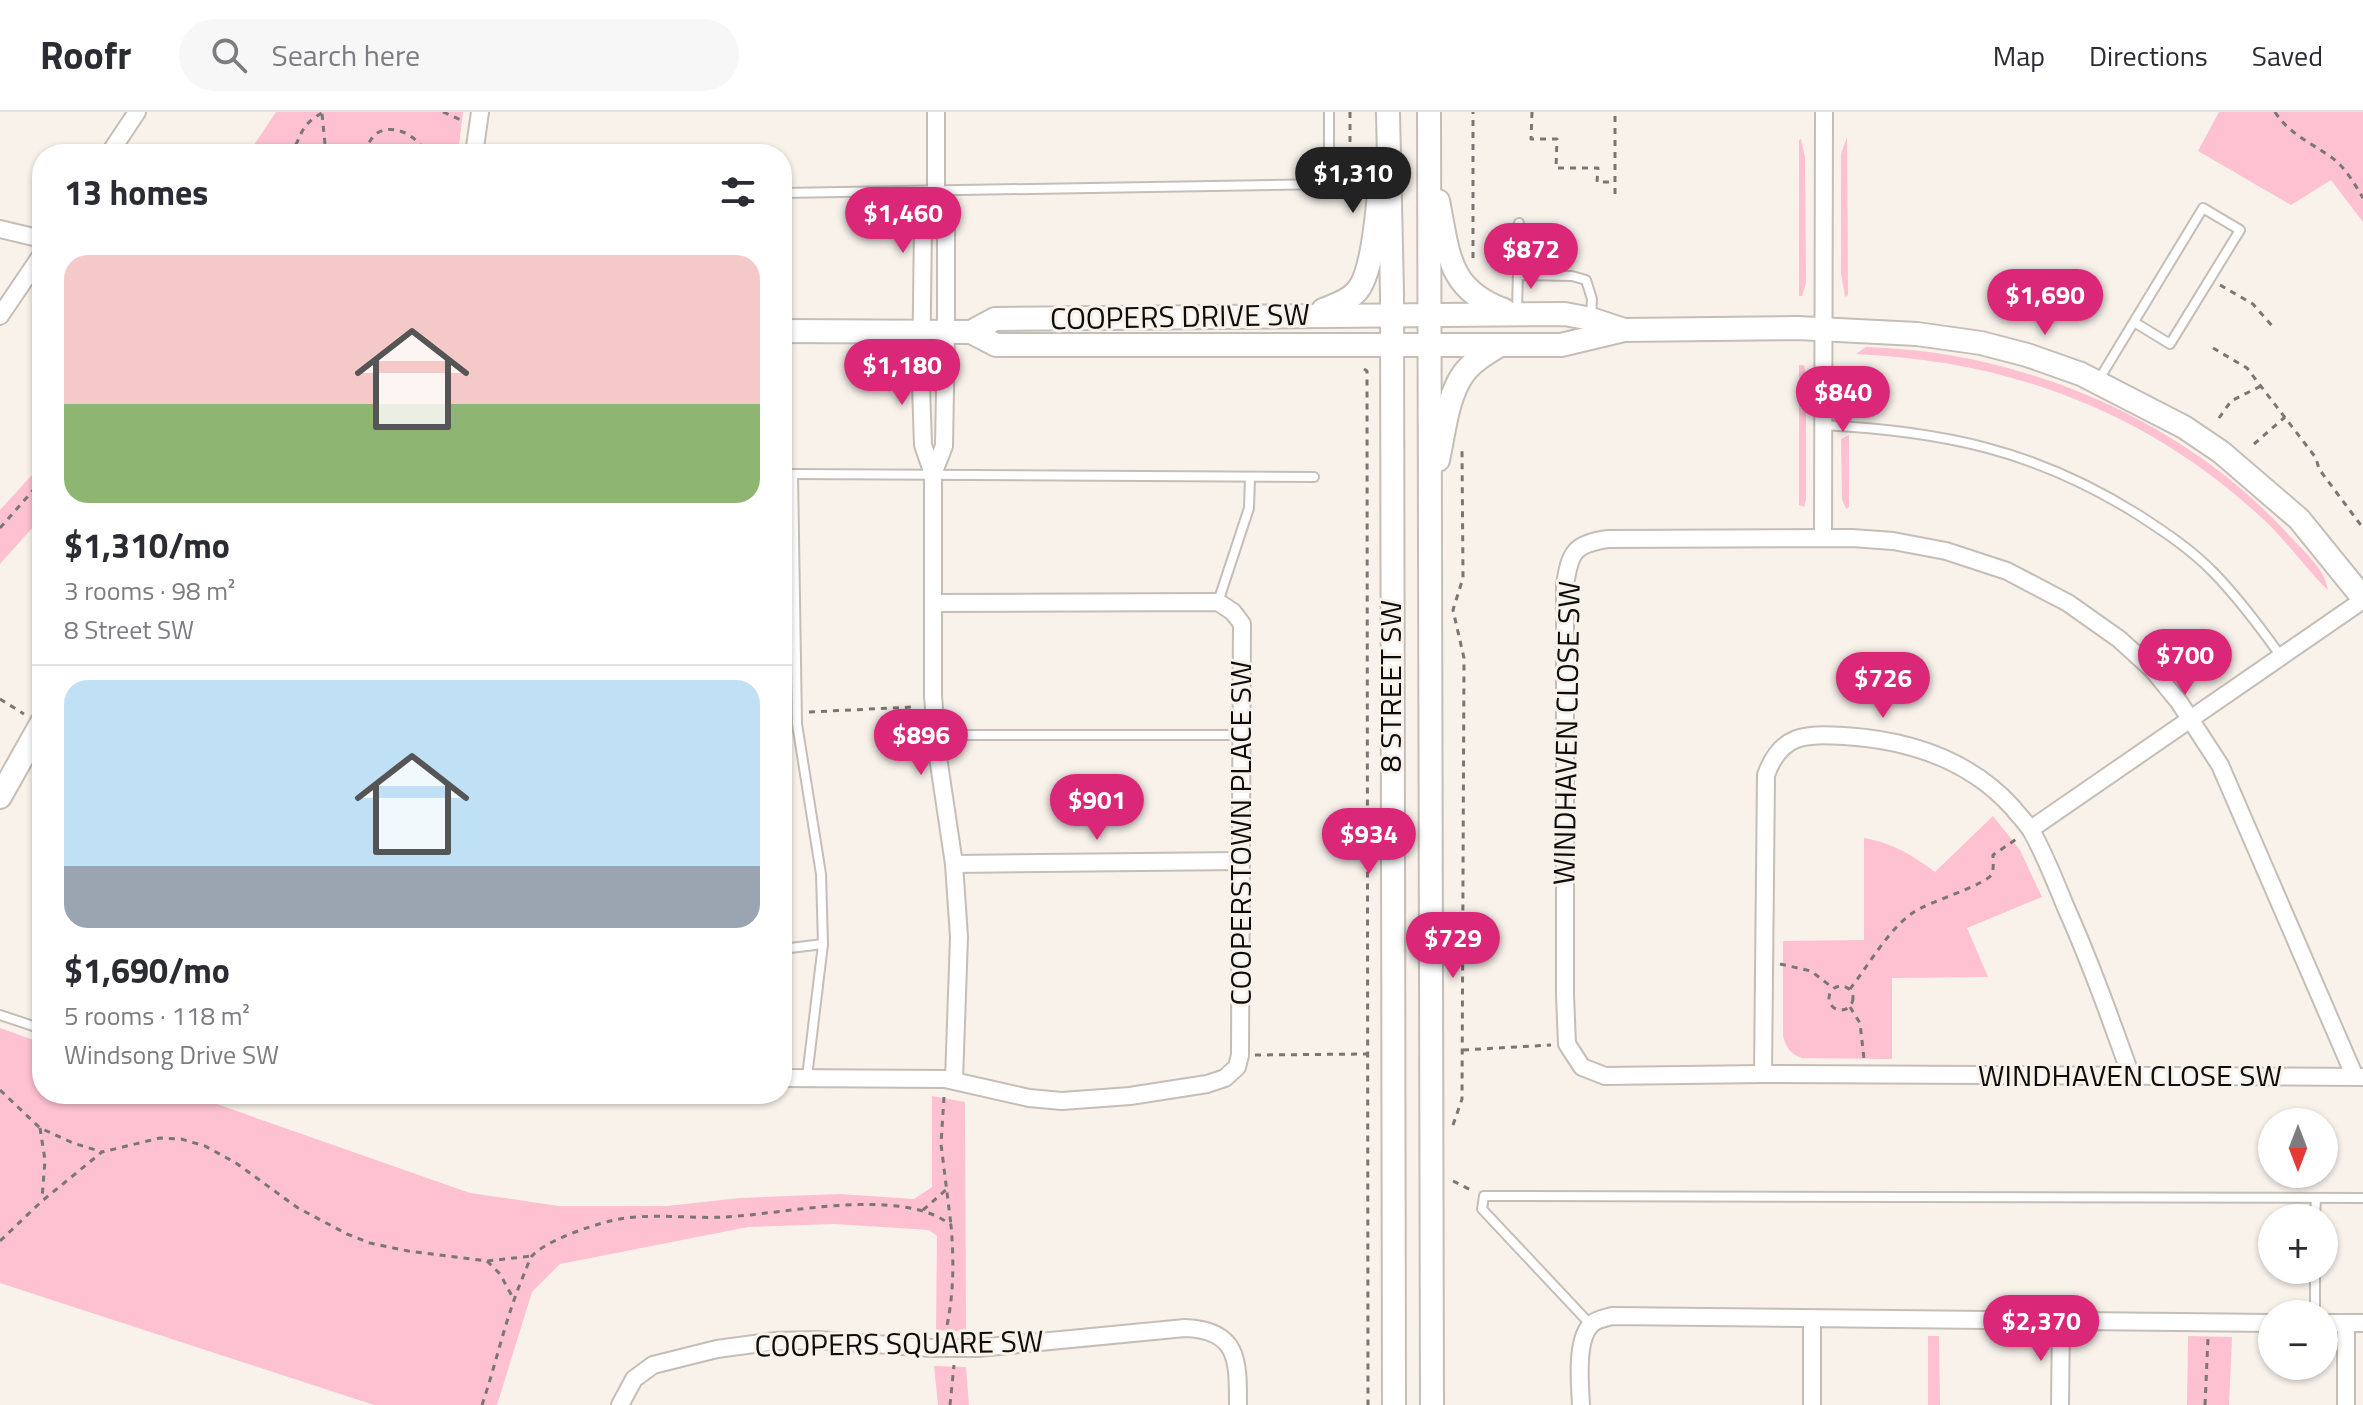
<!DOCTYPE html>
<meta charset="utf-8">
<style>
:root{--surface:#fff;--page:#f7f7f7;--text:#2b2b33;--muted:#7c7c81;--line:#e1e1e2;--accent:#db2777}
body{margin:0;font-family:"Titillium Web",sans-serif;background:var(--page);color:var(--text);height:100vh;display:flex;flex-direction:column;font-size:30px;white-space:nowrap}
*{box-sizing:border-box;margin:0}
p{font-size:26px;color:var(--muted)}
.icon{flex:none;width:44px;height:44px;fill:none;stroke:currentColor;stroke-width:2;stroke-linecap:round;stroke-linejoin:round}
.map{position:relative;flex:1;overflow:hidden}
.details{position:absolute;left:32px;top:32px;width:760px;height:960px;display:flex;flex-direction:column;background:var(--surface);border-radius:32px;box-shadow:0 2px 6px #0004}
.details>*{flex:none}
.needle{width:52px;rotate:180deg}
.tools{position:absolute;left:2258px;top:996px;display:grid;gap:16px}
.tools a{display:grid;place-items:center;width:80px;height:80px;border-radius:50%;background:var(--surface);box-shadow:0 2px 6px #0004;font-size:40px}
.price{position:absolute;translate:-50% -68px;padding:0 18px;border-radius:28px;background:var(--accent);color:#fff;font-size:26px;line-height:52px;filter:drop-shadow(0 2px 4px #0008)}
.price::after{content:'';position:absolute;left:50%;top:48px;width:24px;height:18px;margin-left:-12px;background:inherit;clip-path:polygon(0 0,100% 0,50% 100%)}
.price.selected{background:#222;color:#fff}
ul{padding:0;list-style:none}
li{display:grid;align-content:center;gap:16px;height:424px;padding:0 32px}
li+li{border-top:2px solid var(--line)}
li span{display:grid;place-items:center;height:248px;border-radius:24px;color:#555}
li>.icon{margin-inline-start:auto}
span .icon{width:144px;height:144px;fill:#fffc;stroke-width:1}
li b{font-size:34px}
h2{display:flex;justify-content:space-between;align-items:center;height:96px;padding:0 32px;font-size:34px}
header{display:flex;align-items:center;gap:48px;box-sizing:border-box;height:112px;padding:0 40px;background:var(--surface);border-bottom:2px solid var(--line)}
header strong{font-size:38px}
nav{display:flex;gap:44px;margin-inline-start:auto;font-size:28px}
.search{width:560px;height:72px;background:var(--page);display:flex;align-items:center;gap:20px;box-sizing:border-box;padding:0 28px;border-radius:44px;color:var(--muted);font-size:30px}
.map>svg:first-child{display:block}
.green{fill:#fdc1d1}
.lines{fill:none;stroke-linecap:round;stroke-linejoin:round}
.lane-casing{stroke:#c4beb7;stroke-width:12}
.street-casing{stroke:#c4beb7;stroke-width:20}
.secondary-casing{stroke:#c4beb7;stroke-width:26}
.path{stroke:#7a7672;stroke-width:3;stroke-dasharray:6 6;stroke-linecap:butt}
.lane{stroke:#fff;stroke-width:8}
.street{stroke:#fff;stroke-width:16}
.secondary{stroke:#fff;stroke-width:22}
.labels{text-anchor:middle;stroke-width:6;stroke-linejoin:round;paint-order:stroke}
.street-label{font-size:30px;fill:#0f0d0b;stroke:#f8f2eb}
</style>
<header>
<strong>Roofr</strong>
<div class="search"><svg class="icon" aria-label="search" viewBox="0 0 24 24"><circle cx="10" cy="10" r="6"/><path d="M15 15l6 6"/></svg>Search here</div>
<nav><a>Map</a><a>Directions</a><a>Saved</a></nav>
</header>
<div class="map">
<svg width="2363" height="1293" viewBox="0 0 2363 1293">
<rect width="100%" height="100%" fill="#f8f2eb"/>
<!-- green -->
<g class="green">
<polygon points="276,0 463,0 458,42 248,42"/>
<polygon points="2219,0 2363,0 2363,110 2331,68 2291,93 2198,39"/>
<polygon points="1847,25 1848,183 1845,185 1841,161 1841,42"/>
<polygon points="1801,27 1805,45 1806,171 1802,184 1799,184 1799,28"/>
<path d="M 1866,235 C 2020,239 2181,306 2286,420 C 2301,437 2325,456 2328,478 C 2306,457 2287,429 2263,407 C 2148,300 2012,249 1856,242 Z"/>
<polygon points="1799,253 1804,253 1806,263 1806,388 1804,395 1799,393"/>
<polygon points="1849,323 1849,395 1846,397 1842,387 1841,327"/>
<polygon points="42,352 42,405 0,452 0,398"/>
<path d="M 1993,704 L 2020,738 L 2042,785 L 1967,816 L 1988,865 L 1892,866 L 1892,947 L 1802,946 C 1790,942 1786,935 1783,924 L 1783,829 L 1864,828 L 1864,726 C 1893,731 1912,743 1935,760 Z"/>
<polygon points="0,916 42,931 42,982 188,982 470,1081 559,1094 667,1094 740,1086 840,1082 914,1087 932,1075 932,984 965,990 966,1220 936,1218 937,1124 929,1118 834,1112 748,1115 560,1152 532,1180 497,1293 374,1293 0,1171"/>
<polygon points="1928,1224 1939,1224 1940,1293 1928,1293"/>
<polygon points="2188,1224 2232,1225 2229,1293 2187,1293"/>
<polygon points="934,1254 966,1255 969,1293 938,1293"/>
</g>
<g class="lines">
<defs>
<g id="lane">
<polyline points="782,81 1329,72 1329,0"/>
<polyline points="1518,163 1572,164 1586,168 1592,187 1591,206"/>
<polyline points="1517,202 1519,111"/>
<path d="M 2098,269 C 2133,212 2168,154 2203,96 L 2240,118 L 2170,232 L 2134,210"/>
<path d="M 1823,313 C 1942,319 2035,338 2137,402 C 2165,420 2192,438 2215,462 C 2239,487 2260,515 2280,543"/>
<polyline points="782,362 793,362 797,612 821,762 823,832"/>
<polyline points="793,362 1314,365"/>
<polyline points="1218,490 1249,396 1250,365"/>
<polyline points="936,623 1241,623"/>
<polyline points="782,837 823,832 807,965"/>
<polyline points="0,903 42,917"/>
<polyline points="2315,1106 2316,1086"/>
<polyline points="2315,1202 2315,1158"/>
<polyline points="1591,1213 1482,1097 1484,1084 2363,1086"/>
</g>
<g id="street">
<polyline points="109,42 137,0"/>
<polyline points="474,42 480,0"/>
<polyline points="936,77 923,111 921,273 923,333 933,362 933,584 938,645 954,752 959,825 954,968"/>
<polyline points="0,117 42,127"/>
<polyline points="0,204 42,142"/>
<polyline points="933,362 944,334 946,220 946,111 936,77 936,0"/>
<polyline points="1823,426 1824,0"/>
<polyline points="2031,717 2363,488"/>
<polyline points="954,752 1241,749"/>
<path d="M 1763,962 L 1766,663 C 1781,622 1804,622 1844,624 C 1909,628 1969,647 2013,696 C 2019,704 2027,711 2032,720 C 2046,745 2056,772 2067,798 C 2091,852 2111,908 2131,964"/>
<path d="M 2355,965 L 2220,653 L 2179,590 L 2152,557 L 2119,527 L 2068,491 L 2007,459 L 1946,439 L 1893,429 L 1852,426 L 1608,427 C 1574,432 1570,440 1565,473 L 1565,883 L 1567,932 L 1582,955 L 1605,964 L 1763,962 L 2363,965"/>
<polyline points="782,966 945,967 1029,986 1062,989 1130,984 1207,972 1225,966 1237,955 1240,943 1242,512 1233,500 1218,490 933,491"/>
<polyline points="1812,1207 1812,1293"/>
<polyline points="2324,1211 2363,1211"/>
<path d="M 620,1293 L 634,1267 L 653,1253 L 717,1237 L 776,1229 L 818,1228 L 932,1236 L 978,1236 L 1185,1216 C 1239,1218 1238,1249 1238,1293"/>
<path d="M 1581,1293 C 1580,1272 1575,1225 1593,1211 C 1598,1207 1606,1206 1612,1204 L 2272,1211"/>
<polyline points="2060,1293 2061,1209"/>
<polyline points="2346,1293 2346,1211"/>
</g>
<g id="secondary">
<polyline points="1388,0 1392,181 1394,1293"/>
<polyline points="1429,0 1432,1293"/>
<path d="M 1438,89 C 1449,142 1447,177 1504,198"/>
<path d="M 1323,198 C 1335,193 1347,190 1356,180 C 1372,164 1377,104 1379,81"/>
<polyline points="782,219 971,220 996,233 1561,233 1624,218 1798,216 1917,222 1981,231 2027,243 2081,262 2184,315 2221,340 2299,407 2363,486"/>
<polyline points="971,220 995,207 1565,202 1591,207 1624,218"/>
<path d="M 1438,348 C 1444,321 1447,284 1464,261 C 1473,249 1487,241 1500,233"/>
<polyline points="0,685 42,610"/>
</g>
</defs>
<!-- lane casing -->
<use href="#lane" class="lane-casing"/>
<!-- street casing -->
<use href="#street" class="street-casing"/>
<!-- secondary casing -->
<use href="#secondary" class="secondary-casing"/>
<!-- path -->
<g class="path">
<polyline points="443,0 461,8"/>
<polyline points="1350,0 1350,48 1357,85"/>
<polyline points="1532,0 1531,27 1557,27 1556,56 1598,56 1597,70 1615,70"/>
<path d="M 2275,0 C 2289,22 2310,30 2331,45 C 2345,55 2354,71 2363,86"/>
<polyline points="322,2 326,42"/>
<path d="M 288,42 C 304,28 295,16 322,1"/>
<path d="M 366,42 C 371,4 414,15 426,42"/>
<polyline points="1615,82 1615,0"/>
<polyline points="1473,146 1473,0"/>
<polyline points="2220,173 2253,192 2273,215"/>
<polyline points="2213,236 2247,256 2316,346 2319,357 2363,416"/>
<polyline points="1364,257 1367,259 1368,1293"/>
<polyline points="2219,306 2231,289 2261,274"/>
<polyline points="2254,332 2285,305"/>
<polyline points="0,416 42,368"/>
<polyline points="0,587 24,602"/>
<polyline points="809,600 913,595"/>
<polyline points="1780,852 1811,859 1833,876"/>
<circle cx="1841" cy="886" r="12"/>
<path d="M 1850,877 C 1868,854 1890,815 1914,800 C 1928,790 1986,773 1992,762 C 1994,756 1993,749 1993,743 L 2018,726"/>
<polyline points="1850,895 1860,911 1864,947"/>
<polyline points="1463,938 1551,933"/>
<polyline points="1255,943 1368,942"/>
<polyline points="0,978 40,1016 73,1031 102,1040"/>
<polyline points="944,985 941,1032 951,1113"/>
<polyline points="1453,1013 1462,987 1464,546 1453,498 1463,466 1462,337"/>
<polyline points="40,1016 45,1048 42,1087"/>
<polyline points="1453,1069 1473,1079"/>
<polyline points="923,1098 947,1077"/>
<polyline points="0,1129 42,1089 102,1040 160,1026 181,1027 205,1034 236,1051 298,1096 347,1122 370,1131 408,1139 487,1149 532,1144"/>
<polyline points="487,1149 500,1162 512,1184"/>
<path d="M 482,1293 C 497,1249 506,1203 525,1160 C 527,1155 529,1148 532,1144 C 545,1129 590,1114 610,1109 C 646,1100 688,1107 725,1105 C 786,1102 901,1074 951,1113 C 954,1148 954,1183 946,1218"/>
<polyline points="950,1293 954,1253"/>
<polyline points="2205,1293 2208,1226"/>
</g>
<!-- lane -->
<use href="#lane" class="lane"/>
<!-- street -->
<use href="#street" class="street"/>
<!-- secondary -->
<use href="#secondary" class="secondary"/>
</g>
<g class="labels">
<!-- street labels -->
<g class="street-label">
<text transform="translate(1180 205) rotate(-1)" y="10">COOPERS DRIVE SW</text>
<text transform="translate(1391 574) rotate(-90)" y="10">8 STREET SW</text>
<text transform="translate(1567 621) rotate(-89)" y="10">WINDHAVEN CLOSE SW</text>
<text transform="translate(1241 721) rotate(-90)" y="10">COOPERSTOWN PLACE SW</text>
<text x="2130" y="974">WINDHAVEN CLOSE SW</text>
<text transform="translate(899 1232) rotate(-1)" y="10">COOPERS SQUARE SW</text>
</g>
</g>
</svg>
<div class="tools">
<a><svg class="needle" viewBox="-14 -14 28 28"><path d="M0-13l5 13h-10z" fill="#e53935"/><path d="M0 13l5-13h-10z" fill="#7c7c81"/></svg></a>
<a>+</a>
<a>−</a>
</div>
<b class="price selected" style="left:1353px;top:103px">$1,310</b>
<b class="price" style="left:903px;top:143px">$1,460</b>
<b class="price" style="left:1531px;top:179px">$872</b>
<b class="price" style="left:2045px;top:225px">$1,690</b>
<b class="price" style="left:902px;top:295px">$1,180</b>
<b class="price" style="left:1843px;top:322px">$840</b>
<b class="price" style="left:2185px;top:585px">$700</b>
<b class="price" style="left:1883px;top:608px">$726</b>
<b class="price" style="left:921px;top:665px">$896</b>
<b class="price" style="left:1097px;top:730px">$901</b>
<b class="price" style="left:1369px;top:764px">$934</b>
<b class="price" style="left:1453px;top:868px">$729</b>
<b class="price" style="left:2041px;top:1251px">$2,370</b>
<section class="details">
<h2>13 homes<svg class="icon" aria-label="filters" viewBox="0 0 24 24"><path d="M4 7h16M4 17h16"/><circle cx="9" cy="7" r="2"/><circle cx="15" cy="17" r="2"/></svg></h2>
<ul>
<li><span style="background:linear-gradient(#f6c9c9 60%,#8fb573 0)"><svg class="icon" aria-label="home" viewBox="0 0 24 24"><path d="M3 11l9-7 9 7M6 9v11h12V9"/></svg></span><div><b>$1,310/mo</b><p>3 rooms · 98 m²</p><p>8 Street SW</p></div></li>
<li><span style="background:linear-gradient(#bfe0f5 75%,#9aa5b1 0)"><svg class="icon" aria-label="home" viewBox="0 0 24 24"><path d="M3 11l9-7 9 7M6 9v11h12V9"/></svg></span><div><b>$1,690/mo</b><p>5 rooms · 118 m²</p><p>Windsong Drive SW</p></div></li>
</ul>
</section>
</div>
